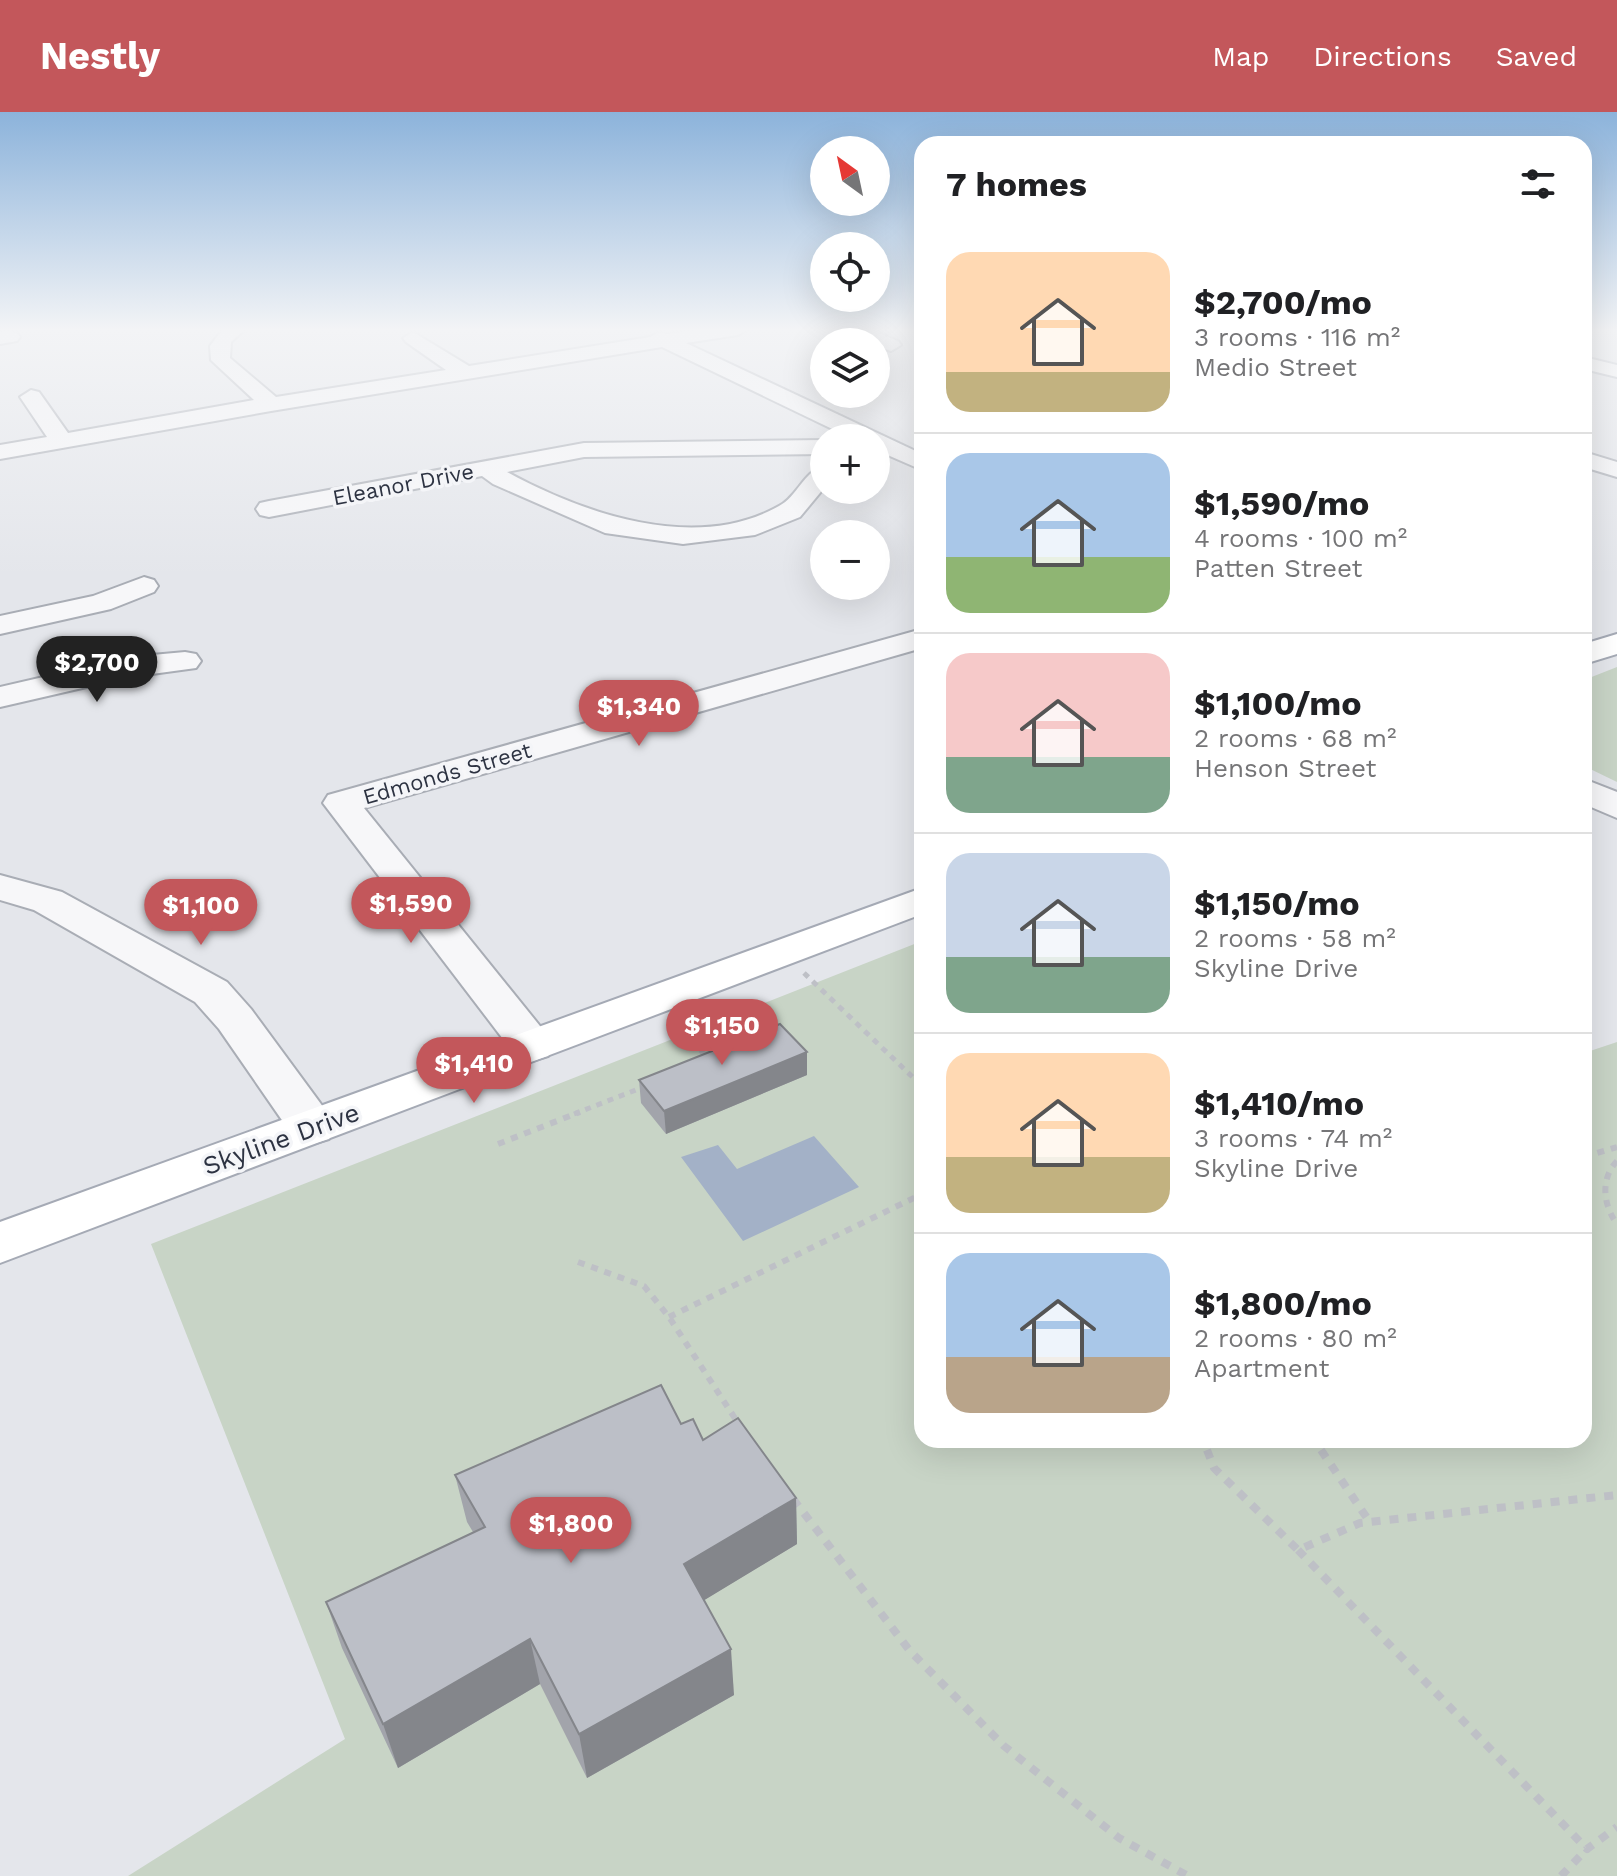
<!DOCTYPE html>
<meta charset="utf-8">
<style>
:root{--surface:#fff;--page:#f2f2f2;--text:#202124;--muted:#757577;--line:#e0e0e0;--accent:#c3575b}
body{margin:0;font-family:"Work Sans",sans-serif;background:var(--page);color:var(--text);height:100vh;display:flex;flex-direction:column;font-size:30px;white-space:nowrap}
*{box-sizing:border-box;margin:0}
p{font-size:26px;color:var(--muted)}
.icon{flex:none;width:44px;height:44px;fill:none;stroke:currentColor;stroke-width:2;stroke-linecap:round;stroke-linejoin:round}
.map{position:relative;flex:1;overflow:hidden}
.panel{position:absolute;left:914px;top:24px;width:678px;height:1312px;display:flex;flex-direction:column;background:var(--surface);border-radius:24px;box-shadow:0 8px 32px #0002}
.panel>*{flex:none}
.needle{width:52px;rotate:327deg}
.tools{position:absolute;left:810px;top:24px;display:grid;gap:16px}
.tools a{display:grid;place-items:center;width:80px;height:80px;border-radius:50%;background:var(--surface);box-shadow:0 8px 32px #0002;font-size:40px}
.price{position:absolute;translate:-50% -68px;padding:0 18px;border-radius:28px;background:var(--accent);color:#fff;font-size:26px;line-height:52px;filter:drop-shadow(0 2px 4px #0008)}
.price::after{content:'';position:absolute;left:50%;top:48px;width:24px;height:18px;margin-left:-12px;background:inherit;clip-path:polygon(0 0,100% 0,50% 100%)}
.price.selected{background:#222;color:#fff}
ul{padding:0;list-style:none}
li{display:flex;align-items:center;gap:24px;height:200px;padding:0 32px}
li+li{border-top:2px solid var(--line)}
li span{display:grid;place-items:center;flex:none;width:224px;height:160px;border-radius:24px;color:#555}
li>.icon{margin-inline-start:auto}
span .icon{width:96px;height:96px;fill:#fffc;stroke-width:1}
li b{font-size:34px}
h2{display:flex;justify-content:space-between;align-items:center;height:96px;padding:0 32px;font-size:34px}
header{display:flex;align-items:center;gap:48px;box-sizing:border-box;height:112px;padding:0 40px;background:var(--accent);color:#fff}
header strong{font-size:38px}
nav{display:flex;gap:44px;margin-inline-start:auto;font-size:28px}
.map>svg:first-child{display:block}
.green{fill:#c8d4c6}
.water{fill:#a3b1c7}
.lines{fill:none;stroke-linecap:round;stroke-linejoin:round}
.minor-casing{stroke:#a9adb5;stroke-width:4}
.major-casing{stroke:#a5aab5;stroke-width:4}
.path-far2{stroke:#bec0c6;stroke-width:5;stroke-dasharray:6 6;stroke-linecap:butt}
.path-far1{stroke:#bec0c6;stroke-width:6;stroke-dasharray:7 7;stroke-linecap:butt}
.path{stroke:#bec0c6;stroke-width:8;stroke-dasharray:9 9;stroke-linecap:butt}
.minor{fill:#f7f7f9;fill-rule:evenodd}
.major{fill:#fff;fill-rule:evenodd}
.wall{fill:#a2a4ab}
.shaded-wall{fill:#84868b}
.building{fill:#bcbfc7;stroke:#84868b;stroke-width:2}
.labels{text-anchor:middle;stroke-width:7;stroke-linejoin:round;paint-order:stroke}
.far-street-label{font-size:22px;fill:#2d3342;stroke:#f4f5f8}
.street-label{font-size:26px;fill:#2d3342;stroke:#f4f5f8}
</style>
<header>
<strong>Nestly</strong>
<nav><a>Map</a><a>Directions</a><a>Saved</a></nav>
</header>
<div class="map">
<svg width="1617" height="1764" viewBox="0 0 1617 1764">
<rect width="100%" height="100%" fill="#e4e6eb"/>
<!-- green -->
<g class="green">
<polygon points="1617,555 1617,670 1584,654 1584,568"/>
<polygon points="922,829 922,1328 1584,1328 1584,941 1617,930 1617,1764 128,1764 345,1627 151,1132"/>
</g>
<!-- water -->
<polygon class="water" points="814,1024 859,1075 743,1129 681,1045 718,1033 737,1057"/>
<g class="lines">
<defs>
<g id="minor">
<polygon points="223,217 245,217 231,230 230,246 276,285 446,258 406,230 403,226 413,220 469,254 650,225 659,220 667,222 702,217 748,217 738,223 686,231 922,342 922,358 876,338 876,326 851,326 662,235 271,299 0,347 0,333 47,325 20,285 31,278 39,280 68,321 254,288 211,248 210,234"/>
<polygon points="842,217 869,217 898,229 901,233 891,239 876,234 876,230 867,230"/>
<polygon points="10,219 17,221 20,225 17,229 0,232 0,220"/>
<path d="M 824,328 L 824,342 L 584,345 L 507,360 C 584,402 696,441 779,394 C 797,385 804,359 824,354 L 824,376 L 800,405 L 755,423 L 683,432 L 605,421 L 493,372 L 482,364 L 269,405 L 260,403 L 256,397 L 260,391 L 269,389 L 584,331 Z"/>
<polygon points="1584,340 1617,350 1617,365 1584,355"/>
<polygon points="144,465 154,468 158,474 154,480 111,497 0,522 0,504 93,484"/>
<polygon points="922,517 922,536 364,696 548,924 555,934 548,944 532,949 516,944 323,691 328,683"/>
<polygon points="185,540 196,542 201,549 196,556 130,565 0,595 0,575 130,545"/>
<polygon points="1584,667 1617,680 1617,706 1584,692"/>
<polygon points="0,763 62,780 227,870 251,897 329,1003 336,1015 329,1027 312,1032 295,1027 219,917 195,890 34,798 0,788"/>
</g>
<g id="major">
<polygon points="1584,245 1617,253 1617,265 1584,257"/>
<polygon points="1617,522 1617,542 1584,552 1584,532"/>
<polygon points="922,776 922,802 0,1151 0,1110"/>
</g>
</defs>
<!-- minor casing -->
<use href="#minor" class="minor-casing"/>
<!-- major casing -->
<use href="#major" class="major-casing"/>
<!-- path-far2 -->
<g class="path-far2">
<polyline points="804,861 922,974"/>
<polyline points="677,911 707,946"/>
<polyline points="574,1002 646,974"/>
</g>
<!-- path-far1 -->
<g class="path-far1">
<polyline points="498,1032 580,1000"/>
<polyline points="1584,1045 1617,1035"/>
<path d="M 1617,1049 C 1600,1067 1603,1093 1617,1112"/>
<polyline points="578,1150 644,1174 669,1205 738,1311"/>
<polyline points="669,1205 922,1082"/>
<polyline points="1203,1328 1208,1340"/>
<polyline points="1315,1328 1322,1340"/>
</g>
<!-- path -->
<g class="path">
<polyline points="1207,1338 1214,1356 1298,1438 1360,1411 1617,1383"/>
<polyline points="1321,1338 1369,1409"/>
<polyline points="793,1387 910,1539 1004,1634 1119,1726 1188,1764"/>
<polyline points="1298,1438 1587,1737 1617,1715"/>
<polyline points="1561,1764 1587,1737"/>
</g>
<!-- minor -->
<use href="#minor" class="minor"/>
<!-- major -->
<use href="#major" class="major"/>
</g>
<!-- wall -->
<g class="wall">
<polygon points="807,963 666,1022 641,991 639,968"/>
<polygon points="681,1312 703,1328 796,1386 797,1432 704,1488 734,1583 587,1666 540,1572 398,1656 342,1536 326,1490 473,1420 467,1410 455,1363"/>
</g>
<!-- shaded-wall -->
<g class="shaded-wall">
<polygon points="807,940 807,963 666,1022 664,999"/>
<polygon points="796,1386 797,1432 688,1498 684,1452"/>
<polygon points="530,1527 540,1572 398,1656 383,1612"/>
<polygon points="731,1537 734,1583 587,1666 579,1622"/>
</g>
<!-- building -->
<g class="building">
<polygon points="780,912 807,940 664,999 639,968"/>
<polygon points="661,1273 681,1312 693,1307 703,1328 738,1306 796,1386 684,1452 731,1537 579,1622 530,1527 383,1612 326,1490 485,1415 455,1363"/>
</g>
<!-- sky -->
<linearGradient id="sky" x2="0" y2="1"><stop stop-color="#8cb3db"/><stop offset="0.47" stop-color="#f3f4f6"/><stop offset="1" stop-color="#f3f4f6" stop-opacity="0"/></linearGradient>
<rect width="1617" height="464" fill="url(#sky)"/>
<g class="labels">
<!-- far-street labels -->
<g class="far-street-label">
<text transform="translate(403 372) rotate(-11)" y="8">Eleanor Drive</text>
<text transform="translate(447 661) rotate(-16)" y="8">Edmonds Street</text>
</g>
<!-- street labels -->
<g class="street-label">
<text transform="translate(281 1027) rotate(-20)" y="9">Skyline Drive</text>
</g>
</g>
</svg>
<div class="tools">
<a><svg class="needle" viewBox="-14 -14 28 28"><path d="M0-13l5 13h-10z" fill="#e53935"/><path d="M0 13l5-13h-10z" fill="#757577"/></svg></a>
<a><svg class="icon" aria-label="locate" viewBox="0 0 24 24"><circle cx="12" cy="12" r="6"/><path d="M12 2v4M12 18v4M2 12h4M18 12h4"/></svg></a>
<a><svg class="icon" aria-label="layers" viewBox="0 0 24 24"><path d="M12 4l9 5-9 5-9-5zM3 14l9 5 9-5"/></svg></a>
<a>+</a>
<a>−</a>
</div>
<b class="price selected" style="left:97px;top:592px">$2,700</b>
<b class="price" style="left:639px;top:636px">$1,340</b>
<b class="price" style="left:411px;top:833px">$1,590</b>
<b class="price" style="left:201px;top:835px">$1,100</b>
<b class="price" style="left:722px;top:955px">$1,150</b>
<b class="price" style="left:474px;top:993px">$1,410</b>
<b class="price" style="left:571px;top:1453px">$1,800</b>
<section class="panel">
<h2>7 homes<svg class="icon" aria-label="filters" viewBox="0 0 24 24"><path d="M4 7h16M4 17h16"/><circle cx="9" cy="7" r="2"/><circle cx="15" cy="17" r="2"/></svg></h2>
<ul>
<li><span style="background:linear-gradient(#ffd9b3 75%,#c2b280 0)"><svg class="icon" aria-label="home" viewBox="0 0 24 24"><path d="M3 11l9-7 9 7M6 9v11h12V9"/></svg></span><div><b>$2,700/mo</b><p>3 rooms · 116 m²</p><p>Medio Street</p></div></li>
<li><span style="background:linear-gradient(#a9c7e8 65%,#8fb573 0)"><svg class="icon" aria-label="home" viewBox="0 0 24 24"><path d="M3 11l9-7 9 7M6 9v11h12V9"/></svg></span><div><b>$1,590/mo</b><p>4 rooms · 100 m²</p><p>Patten Street</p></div></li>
<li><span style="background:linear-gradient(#f6c9c9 65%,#7fa58c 0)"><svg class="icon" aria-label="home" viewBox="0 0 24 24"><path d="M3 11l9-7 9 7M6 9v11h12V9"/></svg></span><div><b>$1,100/mo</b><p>2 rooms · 68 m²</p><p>Henson Street</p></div></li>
<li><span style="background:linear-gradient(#c9d6e8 65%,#7fa58c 0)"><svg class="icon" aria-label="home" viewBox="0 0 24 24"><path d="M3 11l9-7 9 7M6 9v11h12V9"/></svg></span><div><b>$1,150/mo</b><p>2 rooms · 58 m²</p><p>Skyline Drive</p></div></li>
<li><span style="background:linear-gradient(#ffd9b3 65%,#c2b280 0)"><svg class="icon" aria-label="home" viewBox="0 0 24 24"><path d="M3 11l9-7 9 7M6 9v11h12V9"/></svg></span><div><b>$1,410/mo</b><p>3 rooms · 74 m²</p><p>Skyline Drive</p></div></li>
<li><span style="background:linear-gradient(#a9c7e8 65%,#b9a48a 0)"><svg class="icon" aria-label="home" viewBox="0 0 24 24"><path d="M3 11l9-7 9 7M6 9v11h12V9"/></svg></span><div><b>$1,800/mo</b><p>2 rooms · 80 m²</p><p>Apartment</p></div></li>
</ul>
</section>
</div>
